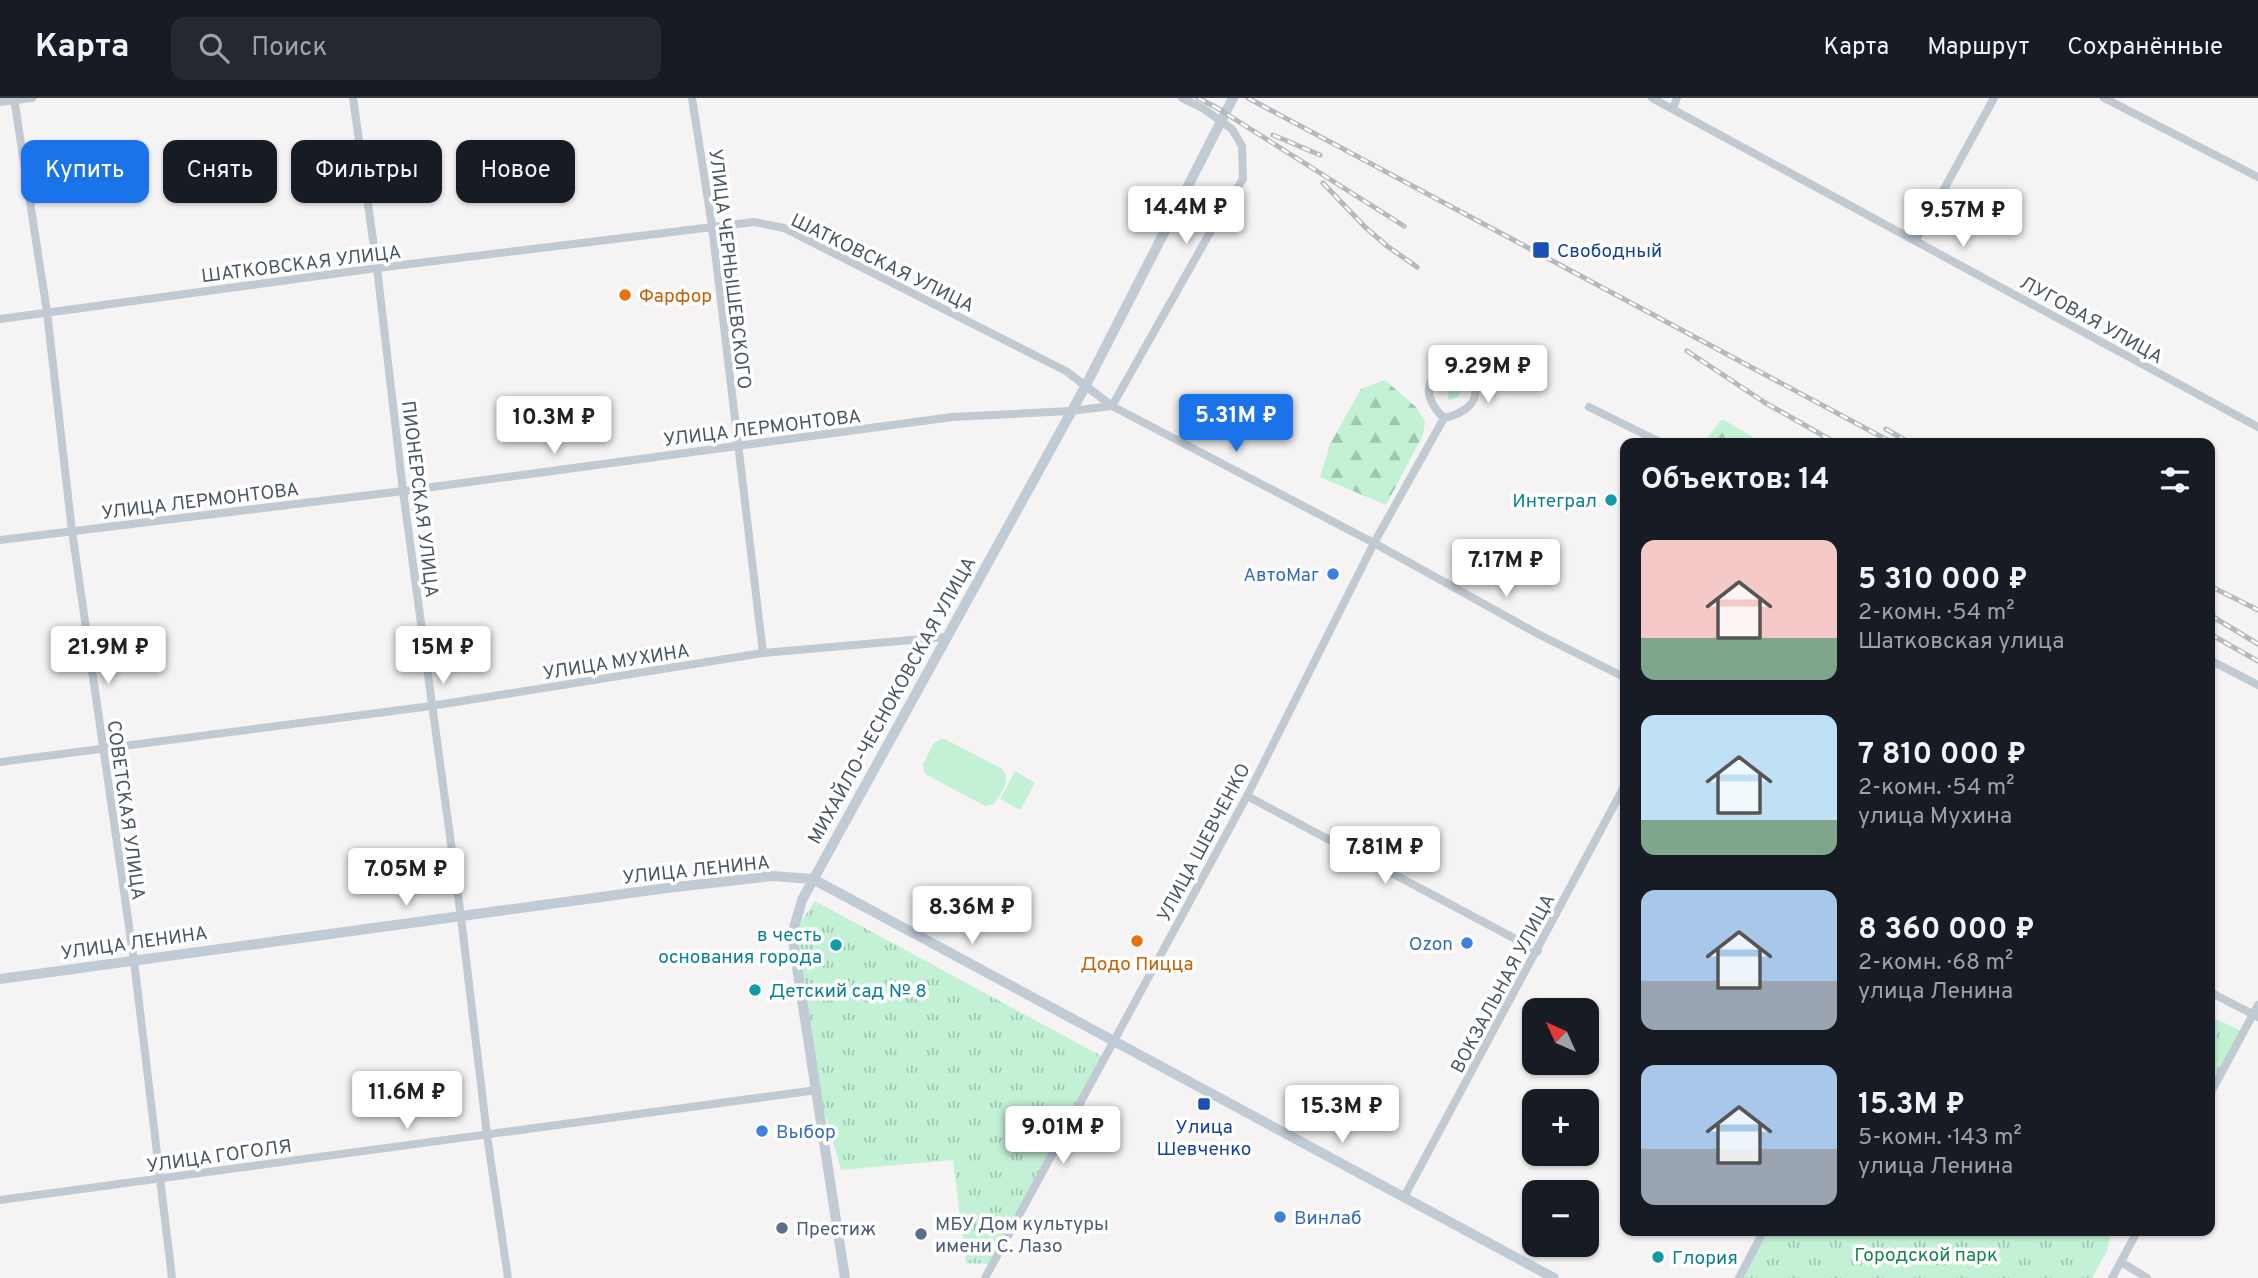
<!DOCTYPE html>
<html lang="ru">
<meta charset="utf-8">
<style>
:root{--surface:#171b24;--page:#242831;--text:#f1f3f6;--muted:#9ea1a6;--line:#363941;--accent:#1a73e8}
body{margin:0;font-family:Overpass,sans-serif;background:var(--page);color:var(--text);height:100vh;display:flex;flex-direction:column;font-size:26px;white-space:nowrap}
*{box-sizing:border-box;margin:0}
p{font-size:23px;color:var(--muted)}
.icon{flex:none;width:38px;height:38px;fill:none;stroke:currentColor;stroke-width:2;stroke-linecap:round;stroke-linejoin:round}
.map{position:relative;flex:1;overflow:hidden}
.details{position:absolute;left:1620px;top:340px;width:595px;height:798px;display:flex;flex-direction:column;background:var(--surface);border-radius:14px;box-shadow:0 2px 5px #0004}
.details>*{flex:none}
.banner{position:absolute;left:21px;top:42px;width:665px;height:63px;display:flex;gap:14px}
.needle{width:46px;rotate:315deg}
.tools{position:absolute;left:1522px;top:900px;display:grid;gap:14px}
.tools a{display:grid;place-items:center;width:77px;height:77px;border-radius:14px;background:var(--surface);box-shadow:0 2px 5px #0004;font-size:35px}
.price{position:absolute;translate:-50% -60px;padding:0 16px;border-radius:7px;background:#fff;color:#222;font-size:23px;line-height:46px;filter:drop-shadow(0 2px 4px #0008)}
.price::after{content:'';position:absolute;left:50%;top:42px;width:21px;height:16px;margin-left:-10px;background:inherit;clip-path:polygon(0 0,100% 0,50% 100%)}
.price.current{background:var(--accent);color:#fff}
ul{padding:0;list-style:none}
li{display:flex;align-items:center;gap:21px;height:175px;padding:0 21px}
li span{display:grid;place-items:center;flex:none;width:196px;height:140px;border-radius:14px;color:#555}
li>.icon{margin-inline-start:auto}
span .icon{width:84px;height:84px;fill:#fffc;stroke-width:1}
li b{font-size:30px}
h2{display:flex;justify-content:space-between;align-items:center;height:84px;padding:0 21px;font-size:30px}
.pill{padding:0 24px;border-radius:14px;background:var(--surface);box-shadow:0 2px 5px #0004;font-size:24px;line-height:63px}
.pill.current{background:var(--accent);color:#fff}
header{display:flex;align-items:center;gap:42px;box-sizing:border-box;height:98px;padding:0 35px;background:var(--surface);border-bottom:2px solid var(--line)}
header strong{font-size:33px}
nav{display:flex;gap:38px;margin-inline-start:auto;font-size:24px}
.search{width:490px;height:63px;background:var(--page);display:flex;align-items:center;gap:18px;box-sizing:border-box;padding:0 24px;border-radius:14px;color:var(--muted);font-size:26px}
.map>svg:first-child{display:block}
.grass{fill:url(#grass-tufts)}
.forest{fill:url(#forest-firs)}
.pitch{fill:#c3f1d5}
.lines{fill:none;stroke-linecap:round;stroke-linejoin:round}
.street{stroke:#c1cad2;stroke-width:8}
.secondary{stroke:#c1cbd6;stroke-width:10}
.rail-casing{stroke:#b5b8bd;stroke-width:5}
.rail{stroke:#fff;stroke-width:2.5;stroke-dasharray:8;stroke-linecap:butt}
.transit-dot{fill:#1a4fb4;stroke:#fff;stroke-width:2.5}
.food-dot{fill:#e8710a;stroke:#fff;stroke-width:2.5}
.culture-dot{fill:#0f9aa8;stroke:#fff;stroke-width:2.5}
.shop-dot{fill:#3f7fe0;stroke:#fff;stroke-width:2.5}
.service-dot{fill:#5c6f8a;stroke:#fff;stroke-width:2.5}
.labels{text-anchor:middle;stroke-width:7;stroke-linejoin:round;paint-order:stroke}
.transit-label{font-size:19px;fill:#164399;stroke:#fff;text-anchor:start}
.street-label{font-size:19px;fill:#4a5661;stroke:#fff}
.food-label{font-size:19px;fill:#c56008;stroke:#fff;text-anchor:start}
.culture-label{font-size:19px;fill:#0d838f;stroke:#fff;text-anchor:end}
.shop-label{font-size:19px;fill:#366cbe;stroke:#fff;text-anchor:end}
.service-label{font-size:19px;fill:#4e5e75;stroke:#fff;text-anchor:start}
.park-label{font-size:19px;fill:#17864f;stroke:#fff}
</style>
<header>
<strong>Карта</strong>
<div class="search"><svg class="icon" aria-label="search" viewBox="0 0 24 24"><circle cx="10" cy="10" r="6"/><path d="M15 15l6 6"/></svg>Поиск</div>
<nav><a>Карта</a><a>Маршрут</a><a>Сохранённые</a></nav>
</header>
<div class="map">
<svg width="2258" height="1180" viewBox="0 0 2258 1180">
<defs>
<pattern id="grass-tufts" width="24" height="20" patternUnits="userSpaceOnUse" patternTransform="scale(1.75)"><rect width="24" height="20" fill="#c3f1d5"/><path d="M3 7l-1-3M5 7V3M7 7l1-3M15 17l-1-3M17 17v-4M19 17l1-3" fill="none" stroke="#a0c6b0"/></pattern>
<pattern id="forest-firs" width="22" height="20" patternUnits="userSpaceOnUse" patternTransform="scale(1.75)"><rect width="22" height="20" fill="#c3f1d5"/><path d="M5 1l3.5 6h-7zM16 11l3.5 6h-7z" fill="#a0c6b0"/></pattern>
</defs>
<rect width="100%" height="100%" fill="#f5f3f3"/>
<!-- grass -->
<g class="grass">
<polygon points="1453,283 1464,289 1458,299 1449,302 1447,293"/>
<polygon points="815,803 1105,960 988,1166 966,1165 953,1062 841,1072 814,977 792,837"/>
<polygon points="2210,918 2243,934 2210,990"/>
<polygon points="1764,1132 2112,1132 2107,1153 2092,1180 1739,1180"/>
</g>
<!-- forest -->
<g class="forest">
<polygon points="1385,282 1416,309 1425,323 1423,337 1386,407 1320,379 1330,346 1361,291"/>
<polygon points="1722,321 1763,345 1703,345"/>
</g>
<!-- pitch -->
<g class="pitch">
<path d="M 941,641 L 945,641 L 1002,671 C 1012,682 1001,695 994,706 L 985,708 L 925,676 L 923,666 L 934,645 Z"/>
<polygon points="1015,673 1035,685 1020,712 1000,701"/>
</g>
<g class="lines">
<!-- street -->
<g class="street">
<polyline points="14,0 47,214 72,433 134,863 172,1180"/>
<polyline points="353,0 377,170 403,393 461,819 487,1037 508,1180"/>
<polyline points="692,0 712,128 763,555"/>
<polyline points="1652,0 2258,329"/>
<polyline points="2104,0 2258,79"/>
<polyline points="0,4 32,0"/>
<polyline points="1673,11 1677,0"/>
<polyline points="1916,142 1994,0"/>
<polyline points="0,221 377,170 754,124 784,130 1066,273 1112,308 1374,445 1538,536 1626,580"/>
<polyline points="1589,309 1662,345"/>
<polyline points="0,442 403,393 952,319 1070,313 1112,308 1221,115 1243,81 1242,48 1232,31 1204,11 1182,0"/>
<polyline points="2210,562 2258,587"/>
<polyline points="0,664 431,608 763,555 946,539"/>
<polyline points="1247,698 1538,853"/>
<polyline points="2210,894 2258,919"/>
<polyline points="2210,996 2258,907"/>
<polyline points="1404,1099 1626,685"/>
<polyline points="0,1102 817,992"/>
<polyline points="2121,1164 2147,1180"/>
<path d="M 985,1180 L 1247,698 L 1374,445 L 1444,320 C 1477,313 1490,287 1452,272 C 1420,278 1425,302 1444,320"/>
<polyline points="1739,1180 1764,1132"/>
<polyline points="2112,1180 2138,1132"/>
</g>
<!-- secondary -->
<g class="secondary">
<polyline points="0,881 667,790 772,778 813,781 1554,1180"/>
<polyline points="845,1180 792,837 802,802 1085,289 1233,0"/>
</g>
<defs>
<g id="rail">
<polyline points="1198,0 1223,13"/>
<polyline points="1248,0 1893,345"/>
<polyline points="1214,8 1404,128"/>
<polyline points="1273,37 1320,57"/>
<polyline points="1323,85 1365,129 1387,148 1417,169"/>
<polyline points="1687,253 1764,304 1836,345"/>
<polyline points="1886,331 1910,345"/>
<polyline points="2210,488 2258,512"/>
<polyline points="2210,517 2258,546"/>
<polyline points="2210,536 2258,563"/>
</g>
</defs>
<!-- rail casing -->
<use href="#rail" class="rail-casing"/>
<!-- rail -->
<use href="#rail" class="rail"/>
</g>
<!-- markers -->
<g class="transit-dot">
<rect x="1532" y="143" width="18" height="18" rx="3.5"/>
<rect x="1197" y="999" width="14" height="14" rx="3.5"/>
</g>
<g class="food-dot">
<circle cx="625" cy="197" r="7"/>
<circle cx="1137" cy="843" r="7"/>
</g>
<g class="culture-dot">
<circle cx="1611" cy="402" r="7"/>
<circle cx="836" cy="847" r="7"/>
<circle cx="755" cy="892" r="7"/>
<circle cx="1658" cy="1159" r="7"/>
</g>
<g class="shop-dot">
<circle cx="1333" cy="476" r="7"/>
<circle cx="1467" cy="845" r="7"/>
<circle cx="762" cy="1033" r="7"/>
<circle cx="1280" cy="1119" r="7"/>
</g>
<g class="service-dot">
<circle cx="782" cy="1130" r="7"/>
<circle cx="921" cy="1136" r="7"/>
</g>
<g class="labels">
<!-- transit labels -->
<g class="transit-label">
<text x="1557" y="159">Свободный</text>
<text x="1204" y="1035" text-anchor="middle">Улица<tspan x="1204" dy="22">Шевченко</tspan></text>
</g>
<!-- street labels -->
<g class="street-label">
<text transform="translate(883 164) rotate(26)" y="7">ШАТКОВСКАЯ УЛИЦА</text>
<text transform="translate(301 165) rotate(-7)" y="7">ШАТКОВСКАЯ УЛИЦА</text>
<text transform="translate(731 171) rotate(83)" y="7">УЛИЦА ЧЕРНЫШЕВСКОГО</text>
<text transform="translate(2092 221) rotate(29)" y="7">ЛУГОВАЯ УЛИЦА</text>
<text transform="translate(762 329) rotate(-7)" y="7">УЛИЦА ЛЕРМОНТОВА</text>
<text transform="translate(421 401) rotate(83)" y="7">ПИОНЕРСКАЯ УЛИЦА</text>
<text transform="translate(200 402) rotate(-7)" y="7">УЛИЦА ЛЕРМОНТОВА</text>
<text transform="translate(616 563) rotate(-9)" y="7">УЛИЦА МУХИНА</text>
<text transform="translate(891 602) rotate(-61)" y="7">МИХАЙЛО-ЧЕСНОКОВСКАЯ УЛИЦА</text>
<text transform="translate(127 712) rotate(82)" y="7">СОВЕТСКАЯ УЛИЦА</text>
<text transform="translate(1203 744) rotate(-62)" y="7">УЛИЦА ШЕВЧЕНКО</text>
<text transform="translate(696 771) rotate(-6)" y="7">УЛИЦА ЛЕНИНА</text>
<text transform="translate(134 844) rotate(-8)" y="7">УЛИЦА ЛЕНИНА</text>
<text transform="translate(1502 885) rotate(-62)" y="7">ВОКЗАЛЬНАЯ УЛИЦА</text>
<text transform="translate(219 1057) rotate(-8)" y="7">УЛИЦА ГОГОЛЯ</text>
</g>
<!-- food labels -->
<g class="food-label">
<text x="639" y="204">Фарфор</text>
<text x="1137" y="872" text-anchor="middle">Додо Пицца</text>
</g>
<!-- culture labels -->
<g class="culture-label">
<text x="1597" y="409">Интеграл</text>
<text x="822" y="843">в честь<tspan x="822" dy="22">основания города</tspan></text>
<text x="769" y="899" text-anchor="start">Детский сад № 8</text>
<text x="1672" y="1166" text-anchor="start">Глория</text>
</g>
<!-- shop labels -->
<g class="shop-label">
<text x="1319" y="483">АвтоМаг</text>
<text x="1453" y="852">Ozon</text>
<text x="776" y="1040" text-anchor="start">Выбор</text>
<text x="1294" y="1126" text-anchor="start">Винлаб</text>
</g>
<!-- service labels -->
<g class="service-label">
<text x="935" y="1132">МБУ Дом культуры<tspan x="935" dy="22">имени С. Лазо</tspan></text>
<text x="796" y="1137">Престиж</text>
</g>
<!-- park labels -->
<g class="park-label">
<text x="1926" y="1163">Городской парк</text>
</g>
</g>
</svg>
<div class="tools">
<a><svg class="needle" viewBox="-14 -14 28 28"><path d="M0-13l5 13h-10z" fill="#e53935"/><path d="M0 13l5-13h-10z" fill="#9ea1a6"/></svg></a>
<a>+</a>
<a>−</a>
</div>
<b class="price" style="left:1186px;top:148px">14.4M ₽</b>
<b class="price" style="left:1963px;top:151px">9.57M ₽</b>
<b class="price" style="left:1488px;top:307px">9.29M ₽</b>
<b class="price current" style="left:1236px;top:356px">5.31M ₽</b>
<b class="price" style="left:554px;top:358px">10.3M ₽</b>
<b class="price" style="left:1506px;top:501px">7.17M ₽</b>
<b class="price" style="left:108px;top:588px">21.9M ₽</b>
<b class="price" style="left:443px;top:588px">15M ₽</b>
<b class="price" style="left:1385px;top:788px">7.81M ₽</b>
<b class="price" style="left:406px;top:810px">7.05M ₽</b>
<b class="price" style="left:972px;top:848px">8.36M ₽</b>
<b class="price" style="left:407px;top:1033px">11.6M ₽</b>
<b class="price" style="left:1342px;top:1047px">15.3M ₽</b>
<b class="price" style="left:1063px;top:1068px">9.01M ₽</b>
<div class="banner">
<a class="pill current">Купить</a>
<a class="pill">Снять</a>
<a class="pill">Фильтры</a>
<a class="pill">Новое</a>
</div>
<section class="details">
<h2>Объектов: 14<svg class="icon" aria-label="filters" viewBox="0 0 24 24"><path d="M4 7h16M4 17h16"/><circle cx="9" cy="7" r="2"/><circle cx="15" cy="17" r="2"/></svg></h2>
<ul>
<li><span style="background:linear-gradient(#f6c9c9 70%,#7fa58c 0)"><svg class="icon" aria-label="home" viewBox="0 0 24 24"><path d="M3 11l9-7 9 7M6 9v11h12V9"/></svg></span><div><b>5 310 000 ₽</b><p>2-комн. · 54 m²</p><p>Шатковская улица</p></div></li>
<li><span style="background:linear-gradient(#bfe0f5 75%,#7fa58c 0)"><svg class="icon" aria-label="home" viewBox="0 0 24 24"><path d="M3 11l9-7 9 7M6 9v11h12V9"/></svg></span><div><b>7 810 000 ₽</b><p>2-комн. · 54 m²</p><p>улица Мухина</p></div></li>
<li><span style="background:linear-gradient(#a9c7e8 65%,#9aa5b1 0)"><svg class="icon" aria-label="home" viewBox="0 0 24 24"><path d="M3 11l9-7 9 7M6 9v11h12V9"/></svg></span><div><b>8 360 000 ₽</b><p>2-комн. · 68 m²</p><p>улица Ленина</p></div></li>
<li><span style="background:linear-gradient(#a9c7e8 60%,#9aa5b1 0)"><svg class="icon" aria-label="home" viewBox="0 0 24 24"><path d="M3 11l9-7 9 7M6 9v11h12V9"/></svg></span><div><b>15.3M ₽</b><p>5-комн. · 143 m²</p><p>улица Ленина</p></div></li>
</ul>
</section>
</div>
